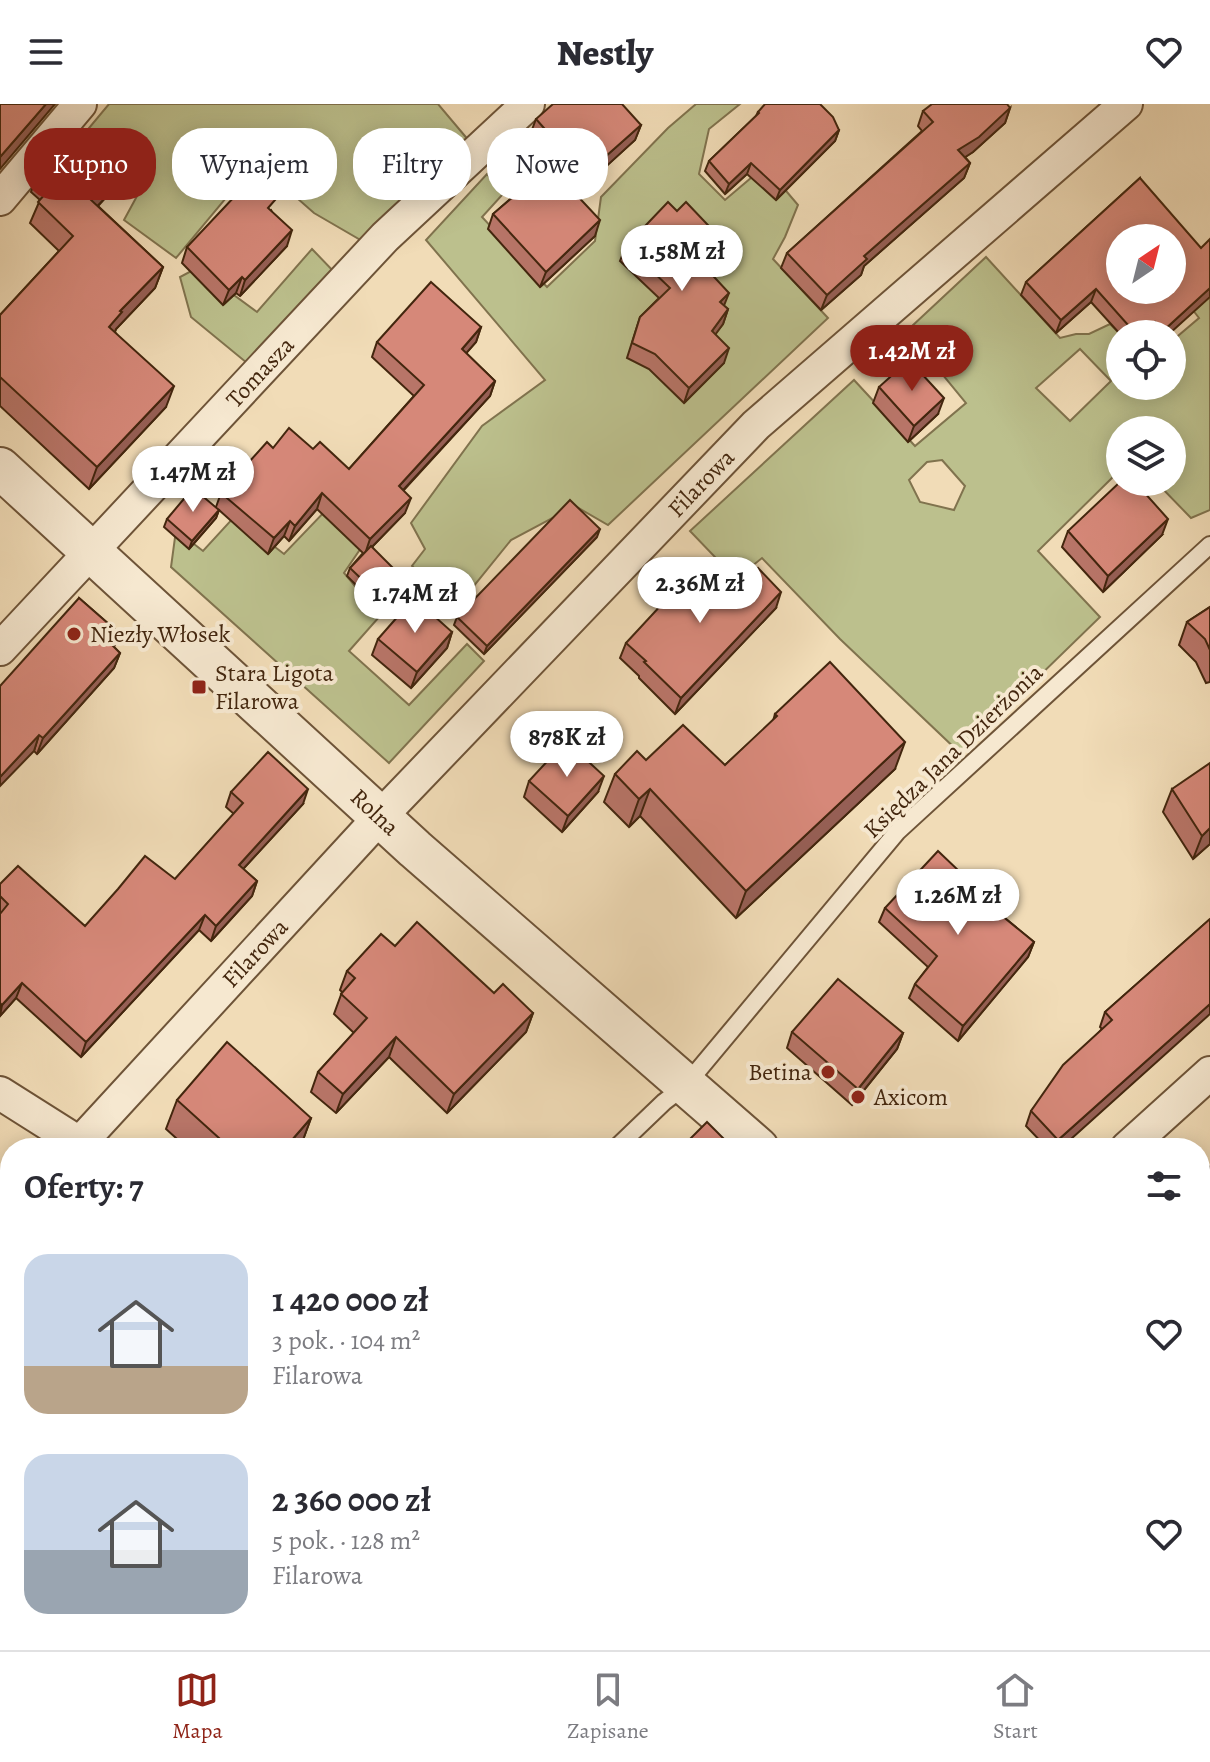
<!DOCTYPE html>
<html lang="pl">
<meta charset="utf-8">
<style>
:root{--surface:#fff;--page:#f2f2f3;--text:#2b2b33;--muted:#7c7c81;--line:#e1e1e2;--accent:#8f2418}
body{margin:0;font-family:Alegreya,serif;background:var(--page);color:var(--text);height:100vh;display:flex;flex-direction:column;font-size:30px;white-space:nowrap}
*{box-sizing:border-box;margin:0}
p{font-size:26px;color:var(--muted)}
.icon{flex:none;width:44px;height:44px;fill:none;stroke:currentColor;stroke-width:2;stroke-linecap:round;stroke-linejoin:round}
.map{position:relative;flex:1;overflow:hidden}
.sheet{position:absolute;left:0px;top:1034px;width:1210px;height:512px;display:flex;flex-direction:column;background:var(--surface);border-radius:32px 32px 0 0;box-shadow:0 4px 20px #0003}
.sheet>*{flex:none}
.hud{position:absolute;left:24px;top:24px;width:800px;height:72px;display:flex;gap:16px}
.needle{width:52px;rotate:35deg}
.fabs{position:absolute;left:1106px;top:120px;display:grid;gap:16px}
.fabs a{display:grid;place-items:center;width:80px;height:80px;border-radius:50%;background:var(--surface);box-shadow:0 4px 20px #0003;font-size:40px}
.price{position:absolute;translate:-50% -68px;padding:0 18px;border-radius:28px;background:#fff;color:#222;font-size:26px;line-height:52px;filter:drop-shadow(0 2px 4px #0008)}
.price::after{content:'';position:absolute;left:50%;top:48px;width:24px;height:18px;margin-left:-12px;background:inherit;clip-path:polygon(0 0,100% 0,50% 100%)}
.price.active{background:var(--accent);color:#fff}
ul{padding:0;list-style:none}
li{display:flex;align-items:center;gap:24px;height:200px;padding:0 24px}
li span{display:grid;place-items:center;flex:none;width:224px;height:160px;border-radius:24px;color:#555}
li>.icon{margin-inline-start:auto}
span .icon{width:96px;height:96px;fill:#fffc;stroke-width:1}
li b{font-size:34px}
h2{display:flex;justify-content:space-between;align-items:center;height:96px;padding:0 24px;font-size:34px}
.tag{padding:0 28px;border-radius:32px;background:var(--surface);box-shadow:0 4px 20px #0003;font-size:28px;line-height:72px}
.tag.active{background:var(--accent);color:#fff}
header{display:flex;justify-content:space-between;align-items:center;height:104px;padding:0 24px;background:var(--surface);font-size:36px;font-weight:800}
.dock{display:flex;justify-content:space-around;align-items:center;height:112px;border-top:2px solid var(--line);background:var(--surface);font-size:22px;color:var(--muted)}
.dock a{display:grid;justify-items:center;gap:4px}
.dock .active{color:var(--accent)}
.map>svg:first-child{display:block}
.green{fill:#bcc08d;stroke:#80734e;stroke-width:2;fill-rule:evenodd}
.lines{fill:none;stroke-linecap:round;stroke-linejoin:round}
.service-casing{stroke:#6e5438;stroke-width:20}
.minor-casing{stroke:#6e5438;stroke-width:36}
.tertiary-casing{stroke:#6e5438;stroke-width:44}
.service{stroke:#f6e8d0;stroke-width:16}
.minor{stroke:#f6e8d0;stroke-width:32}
.tertiary{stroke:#f6e8d0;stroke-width:40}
.wall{fill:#b87568;stroke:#43260e;stroke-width:2}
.shaded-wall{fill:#965f55;stroke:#43260e;stroke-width:2}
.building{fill:#d68879;stroke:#43260e;stroke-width:2;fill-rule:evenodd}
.poi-dot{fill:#8f2418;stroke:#f6e8d0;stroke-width:3}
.labels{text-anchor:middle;stroke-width:8;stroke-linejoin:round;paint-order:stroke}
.street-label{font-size:24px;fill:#43260e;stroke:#f6e8d0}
.poi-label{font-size:24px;fill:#43260e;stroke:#f6e8d0;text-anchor:start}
</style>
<header><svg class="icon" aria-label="menu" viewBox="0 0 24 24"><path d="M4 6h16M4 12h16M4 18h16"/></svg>Nestly<svg class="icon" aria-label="heart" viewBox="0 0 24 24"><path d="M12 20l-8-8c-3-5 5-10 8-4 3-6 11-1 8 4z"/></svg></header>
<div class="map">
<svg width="1210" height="1546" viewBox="0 0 1210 1546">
<rect width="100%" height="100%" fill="#f1dcb7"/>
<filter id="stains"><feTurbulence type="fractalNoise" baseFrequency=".0025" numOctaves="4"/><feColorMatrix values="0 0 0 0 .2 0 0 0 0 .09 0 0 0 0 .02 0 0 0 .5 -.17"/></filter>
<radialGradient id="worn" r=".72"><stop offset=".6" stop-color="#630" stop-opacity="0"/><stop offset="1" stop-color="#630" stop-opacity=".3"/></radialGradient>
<!-- green -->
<g class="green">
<polygon points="109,0 438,0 470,38 364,138 314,109 256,58 176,154 124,116 143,81 79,36"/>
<polygon points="696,0 740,0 709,25 699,70 725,96 765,62 798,101 785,133 773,155 828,214 608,421 575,402 511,436 456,504 412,462 425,445 411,419 482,322 545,276 426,136 487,70 503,90 482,113 547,183 595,137 601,93 668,24"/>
<polygon points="312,145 338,172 247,259 191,213 180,173 197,164 257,208"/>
<path d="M 986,153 L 1060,234 L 1076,230 L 1089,230 L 1110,220 L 1120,230 L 1120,282 L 1172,282 L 1172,237 L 1199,214 L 1172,179 L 1210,182 L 1210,406 L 1191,414 L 1156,378 L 1172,378 L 1172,326 L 1120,326 L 1120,366 L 1038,447 L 1100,513 L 960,649 L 840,535 L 762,454 L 736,475 L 690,427 L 854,276 L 915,342 L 966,299 L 924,248 L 911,223 ZM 1080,245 L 1111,277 L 1070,317 L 1036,284 ZM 942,356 L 965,382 L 954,406 L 920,398 L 909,376 L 927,358 Z"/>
<polygon points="330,402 363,441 344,469 380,512 349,547 409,601 467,540 484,557 389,659 171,463 176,426 203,447 235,412 284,450"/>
<polygon points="0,1406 10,1416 10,1536 181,1536 171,1546 0,1546"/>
<polygon points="1200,1498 1210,1507 1210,1546 1154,1546 1163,1536 1200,1536"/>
<polygon points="415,1536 612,1536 612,1546 407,1546"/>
<polygon points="948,1536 1091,1536 1105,1546 938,1546"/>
</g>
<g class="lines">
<defs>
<g id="service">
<polyline points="616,1044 664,998 685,982 897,728 1210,441"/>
<polyline points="111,1546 121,1536"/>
</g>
<g id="minor">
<polyline points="0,95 80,0"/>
<polyline points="0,545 385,133 528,0"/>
<polyline points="0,989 87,1044"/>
<polyline points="80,1039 380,713 756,321 1126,0"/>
<polyline points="1127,1044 1210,969"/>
<polyline points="0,1229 10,1239"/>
<polyline points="313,1536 323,1546"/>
<polyline points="646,1536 657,1546"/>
<polyline points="679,1546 688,1536"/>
</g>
<g id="tertiary">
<polyline points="0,364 415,745 758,1044"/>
<polyline points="1200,1392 1210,1399"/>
</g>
</defs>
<!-- service casing -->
<use href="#service" class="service-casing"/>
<!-- minor casing -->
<use href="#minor" class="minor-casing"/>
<!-- tertiary casing -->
<use href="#tertiary" class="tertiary-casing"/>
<!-- service -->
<use href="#service" class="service"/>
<!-- minor -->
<use href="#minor" class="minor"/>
<!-- tertiary -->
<use href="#tertiary" class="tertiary"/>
</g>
<!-- wall -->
<g class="wall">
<polygon points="1010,4 1005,19 973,48 965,53 970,59 964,74 864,162 861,171 821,206 781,164 787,149 922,27 918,22 923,7"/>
<polygon points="758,8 839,26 835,37 776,96 747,70 725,90 705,67 709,57 756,12"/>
<polygon points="536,15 641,21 635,36 575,90 595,132 540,183 488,125 493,110 554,57 530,31"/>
<polygon points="39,66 116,70 108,91 98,102 163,163 155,184 116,225 115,228 166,303 89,385 0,302 0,211 59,147 30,119 40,96 31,88"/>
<polygon points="1140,74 1169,230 1120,230 1091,198 1056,229 1021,191 1026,178"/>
<polygon points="271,106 287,142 240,192 236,189 223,201 182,159 187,143"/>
<polygon points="677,107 725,139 720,154 707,166 724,202 728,205 723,220 715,230 724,259 684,299 649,265 627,254 640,213 659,194 620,157 626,142"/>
<polygon points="481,223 476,238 466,249 495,277 490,292 403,387 405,409 372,443 392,474 371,496 347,472 350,464 363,449 317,405 289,437 284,432 268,450 219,406 216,414 189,445 164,423 167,415 216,403 221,389 273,344 313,345 349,365 414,292 372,253 377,238"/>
<polygon points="879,283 938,310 908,338 873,299"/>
<polygon points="1068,427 1162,431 1103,488 1062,443"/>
<polygon points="597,433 484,550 454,521 457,513"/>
<polygon points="724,483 776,504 675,610 639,574 639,572 620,554 626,539"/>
<polygon points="79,494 119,529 114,543 120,549 114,564 37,650 34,647"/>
<polygon points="1210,503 1210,578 1206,579 1196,558 1179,541 1187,518"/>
<polygon points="452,528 447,544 411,584 372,551 378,535"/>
<polygon points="775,610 895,665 736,814 640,712 629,723 604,698 615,670 646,656 725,661 773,617"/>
<polygon points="529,677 598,688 562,728 524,693"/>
<polygon points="1172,685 1210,740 1193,755 1163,708"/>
<polygon points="231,688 303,700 243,765 257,777 252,792 211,837 199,826 81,953 16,894 0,912 0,780 85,822 175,775 234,710 226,703"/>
<polygon points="979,793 1034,838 1028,853 958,937 909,894 915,880 928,863 879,818 885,804"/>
<polygon points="1210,815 1061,1044 1047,1044 1026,1022 1031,1007 1102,925 1100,923 1105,908"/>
<polygon points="395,842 533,909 526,928 447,1009 389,953 336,1009 311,988 318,968 354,929 334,910 342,888 340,886 347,867"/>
<polygon points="792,928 903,929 897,945 852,1001 787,944"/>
<polygon points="177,996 311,1014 300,1044 187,1044 166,1025"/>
<polygon points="10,1062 10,1200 1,1191 5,1178 0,1173 0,1067"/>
<polygon points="1210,1064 1210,1162 1200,1151 1200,1066"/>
<polygon points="0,1288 10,1298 10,1404 0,1394"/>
</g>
<!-- shaded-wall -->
<g class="shaded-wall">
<polygon points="46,0 55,0 0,65 0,53"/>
<polygon points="1010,4 1005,19 973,48 953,61 958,46"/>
<polygon points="641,21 635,36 565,100 570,84"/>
<polygon points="839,26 835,37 776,96 780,86"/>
<polygon points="751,59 747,70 725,90 729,80"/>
<polygon points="970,59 964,74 864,162 861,171 821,206 827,191 864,152"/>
<polygon points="116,70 108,91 83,117 91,96"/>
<polygon points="600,116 595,132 540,183 546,168"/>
<polygon points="292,126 287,142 240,192 245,176"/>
<polygon points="725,139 720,154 697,176 703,161"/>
<polygon points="163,163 155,184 116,225 114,230 109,223 120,207"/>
<polygon points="242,173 236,189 223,201 229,186"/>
<polygon points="1210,184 1210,193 1169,230 1162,230 1163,227"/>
<polygon points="1096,185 1091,198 1056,229 1061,216"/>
<polygon points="729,189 723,204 720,198"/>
<polygon points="728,205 723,220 707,242 712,227"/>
<polygon points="1155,218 1150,230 1142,230"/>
<polygon points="481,223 476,238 456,261 462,245"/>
<polygon points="729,244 724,259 684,299 689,284"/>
<polygon points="495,277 490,292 393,397 399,382"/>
<polygon points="174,282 166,303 89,385 97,363"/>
<polygon points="944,294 938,310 908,338 914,322"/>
<polygon points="322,389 317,405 289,437 295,422"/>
<polygon points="411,394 405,409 365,450 370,435"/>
<polygon points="219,406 216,414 189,445 192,437"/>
<polygon points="1168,415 1162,431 1103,488 1108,472"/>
<polygon points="290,417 284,432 268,450 274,434"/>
<polygon points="600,425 597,433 484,550 487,542"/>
<polygon points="395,466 392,474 371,496 374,487"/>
<polygon points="781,488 776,504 675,610 681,594"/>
<polygon points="452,528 447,544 411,584 417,568"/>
<polygon points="119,529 113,545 111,540"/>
<polygon points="120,549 114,564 37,650 43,634"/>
<polygon points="39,631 34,647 0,682 0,673"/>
<polygon points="905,638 895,665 736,814 746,787"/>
<polygon points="604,672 598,688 562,728 568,712"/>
<polygon points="308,685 303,700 233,776 239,761"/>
<polygon points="650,685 640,712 629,723 639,695"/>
<polygon points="1210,724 1210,740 1193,755 1202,732"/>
<polygon points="257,777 252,792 211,837 216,822"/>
<polygon points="205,811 199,826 81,953 86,938"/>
<polygon points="1034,838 1028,853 958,937 963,922"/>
<polygon points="22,879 16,894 0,912 2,901"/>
<polygon points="1210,900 1210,910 1061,1044 1056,1044 1058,1036"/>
<polygon points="533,909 526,928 447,1009 454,990"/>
<polygon points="903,929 897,945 852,1001 858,985"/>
<polygon points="396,933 389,953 336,1009 343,990"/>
<polygon points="311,1014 300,1044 285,1044"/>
<polygon points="939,1536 948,1536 939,1546 930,1546"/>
</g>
<!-- building -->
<g class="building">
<polygon points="0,0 46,0 0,53"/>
<polygon points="553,0 622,0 641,21 570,84 600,116 546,168 493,110 565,48 536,15"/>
<polygon points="765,0 820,0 833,13 839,26 780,86 751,59 729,80 709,57 759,9 758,8"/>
<polygon points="932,0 1007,0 1010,4 979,33 958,46 970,59 864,152 867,155 827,191 787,149 933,18 923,7"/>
<polygon points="71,28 116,70 91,96 163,163 120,207 122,208 109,223 174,282 97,363 0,273 0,211 73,132 38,98 54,80 39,66"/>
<polygon points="252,74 275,96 268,104 292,126 245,176 242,173 229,186 187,143"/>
<path d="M 1140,74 L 1201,144 L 1210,135 L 1210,184 L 1163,227 L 1155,218 L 1142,230 L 1136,230 L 1096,185 L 1061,216 L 1026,178 ZM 1120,134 L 1172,134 L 1172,186 L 1120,186 Z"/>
<polygon points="668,98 677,107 686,98 725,139 703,161 729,189 720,198 728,205 712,227 729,244 689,284 655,250 632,239 640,213 670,184 626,142"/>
<polygon points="431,178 481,223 462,245 495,277 399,382 411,394 370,435 322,389 295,422 290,417 274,434 221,389 267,338 273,344 289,324 313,345 320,338 349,365 424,281 377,238"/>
<polygon points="909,256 944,294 914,322 879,283"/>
<polygon points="1120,378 1135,378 1168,415 1108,472 1068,427"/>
<polygon points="193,384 219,406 192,437 167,415"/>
<polygon points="570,396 600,425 487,542 457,513"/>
<polygon points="371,442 395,466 374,487 350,464"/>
<polygon points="701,458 724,483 739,468 747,475 758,464 781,488 681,594 644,558 646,557 626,539"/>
<polygon points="79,494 119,529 111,540 120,549 43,634 39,631 0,673 0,582"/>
<polygon points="414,494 452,528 417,568 378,535"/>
<polygon points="1210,503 1210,546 1205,535 1187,518"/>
<polygon points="830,558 905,638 746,787 650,685 639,695 615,670 637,647 646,656 683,621 725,661 777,612 775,610"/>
<polygon points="566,637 604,672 568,712 529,677"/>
<polygon points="268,648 308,685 239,761 257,777 216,822 205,811 86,938 22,879 2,901 0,899 0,810 8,800 0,792 0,780 18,762 85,822 118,785 145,752 175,775 243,699 231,688"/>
<polygon points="1210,659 1210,724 1202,732 1172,685"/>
<polygon points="938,747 981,788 978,792 1034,838 963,922 915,880 937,852 885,804"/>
<polygon points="1210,815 1210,900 1058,1036 1031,1007 1063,961 1112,916 1105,908"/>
<polygon points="417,818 494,889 503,880 533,909 454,990 396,933 343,990 318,968 367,914 341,890 355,874 347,867 381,830 395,842"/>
<polygon points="838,875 903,929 858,985 792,928"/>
<polygon points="227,938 311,1014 285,1044 230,1044 177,996"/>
<polygon points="707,1018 733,1044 681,1044"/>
<polygon points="8,1060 10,1062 10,1153 0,1143 0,1067"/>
<polygon points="1207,1060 1210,1064 1210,1141 1200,1130 1200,1066"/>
<polygon points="0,1288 10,1298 10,1382 0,1373"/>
<polygon points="185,1536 276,1536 286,1546 175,1546"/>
<polygon points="836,1536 939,1536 930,1546 826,1546"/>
</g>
<!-- markers -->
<g class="poi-dot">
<circle cx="74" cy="530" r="8"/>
<rect x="191" y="575" width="16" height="16" rx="4"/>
<circle cx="828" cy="968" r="8"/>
<circle cx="858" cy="993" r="8"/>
</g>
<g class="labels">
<!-- street labels -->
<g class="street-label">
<text transform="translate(260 268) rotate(-47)" y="8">Tomasza</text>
<text transform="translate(701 379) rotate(-46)" y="8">Filarowa</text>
<text transform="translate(953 647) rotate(-44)" y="8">Księdza Jana Dzierżonia</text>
<text transform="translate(375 708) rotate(43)" y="8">Rolna</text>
<text transform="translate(255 849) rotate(-47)" y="8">Filarowa</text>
</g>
<!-- poi labels -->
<g class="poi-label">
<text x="90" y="538">Niezły Włosek</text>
<text x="215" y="577">Stara Ligota<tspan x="215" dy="28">Filarowa</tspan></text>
<text x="812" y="976" text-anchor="end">Betina</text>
<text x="874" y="1001">Axicom</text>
</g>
</g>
<rect width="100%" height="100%" filter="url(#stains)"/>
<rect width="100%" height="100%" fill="url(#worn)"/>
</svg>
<div class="fabs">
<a><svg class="needle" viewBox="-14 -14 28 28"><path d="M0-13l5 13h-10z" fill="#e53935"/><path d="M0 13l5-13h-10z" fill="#7c7c81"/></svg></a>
<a><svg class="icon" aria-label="locate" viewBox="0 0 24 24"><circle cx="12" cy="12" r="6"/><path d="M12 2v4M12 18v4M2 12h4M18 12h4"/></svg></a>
<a><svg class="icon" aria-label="layers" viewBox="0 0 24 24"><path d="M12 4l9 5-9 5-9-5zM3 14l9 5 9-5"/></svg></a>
</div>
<b class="price" style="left:682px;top:189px">1.58M zł</b>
<b class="price active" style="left:912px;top:289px">1.42M zł</b>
<b class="price" style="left:193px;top:410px">1.47M zł</b>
<b class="price" style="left:700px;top:521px">2.36M zł</b>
<b class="price" style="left:415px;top:531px">1.74M zł</b>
<b class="price" style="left:567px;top:675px">878K zł</b>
<b class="price" style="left:958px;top:833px">1.26M zł</b>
<div class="hud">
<a class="tag active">Kupno</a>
<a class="tag">Wynajem</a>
<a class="tag">Filtry</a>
<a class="tag">Nowe</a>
</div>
<section class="sheet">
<h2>Oferty: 7<svg class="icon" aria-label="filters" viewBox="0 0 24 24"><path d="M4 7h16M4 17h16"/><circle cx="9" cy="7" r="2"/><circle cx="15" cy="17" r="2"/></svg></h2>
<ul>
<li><span style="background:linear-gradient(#c9d6e8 70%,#b9a48a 0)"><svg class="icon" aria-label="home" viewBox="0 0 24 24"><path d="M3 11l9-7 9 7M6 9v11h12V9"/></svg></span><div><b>1 420 000 zł</b><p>3 pok. · 104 m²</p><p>Filarowa</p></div><svg class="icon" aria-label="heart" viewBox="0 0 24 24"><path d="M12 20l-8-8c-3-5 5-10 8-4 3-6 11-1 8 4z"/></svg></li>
<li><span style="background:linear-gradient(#c9d6e8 60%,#9aa5b1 0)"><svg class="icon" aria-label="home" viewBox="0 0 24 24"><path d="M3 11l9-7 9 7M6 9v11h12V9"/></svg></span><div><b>2 360 000 zł</b><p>5 pok. · 128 m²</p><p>Filarowa</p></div><svg class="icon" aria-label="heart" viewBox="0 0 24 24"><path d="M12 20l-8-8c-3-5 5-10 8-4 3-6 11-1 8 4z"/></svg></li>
</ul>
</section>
</div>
<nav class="dock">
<a class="active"><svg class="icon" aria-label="map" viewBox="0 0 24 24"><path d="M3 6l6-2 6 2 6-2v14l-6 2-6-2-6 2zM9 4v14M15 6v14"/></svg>Mapa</a>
<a><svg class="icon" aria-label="saved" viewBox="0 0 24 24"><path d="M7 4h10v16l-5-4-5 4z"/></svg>Zapisane</a>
<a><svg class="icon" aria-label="home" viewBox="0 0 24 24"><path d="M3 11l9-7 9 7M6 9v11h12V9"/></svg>Start</a>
</nav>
